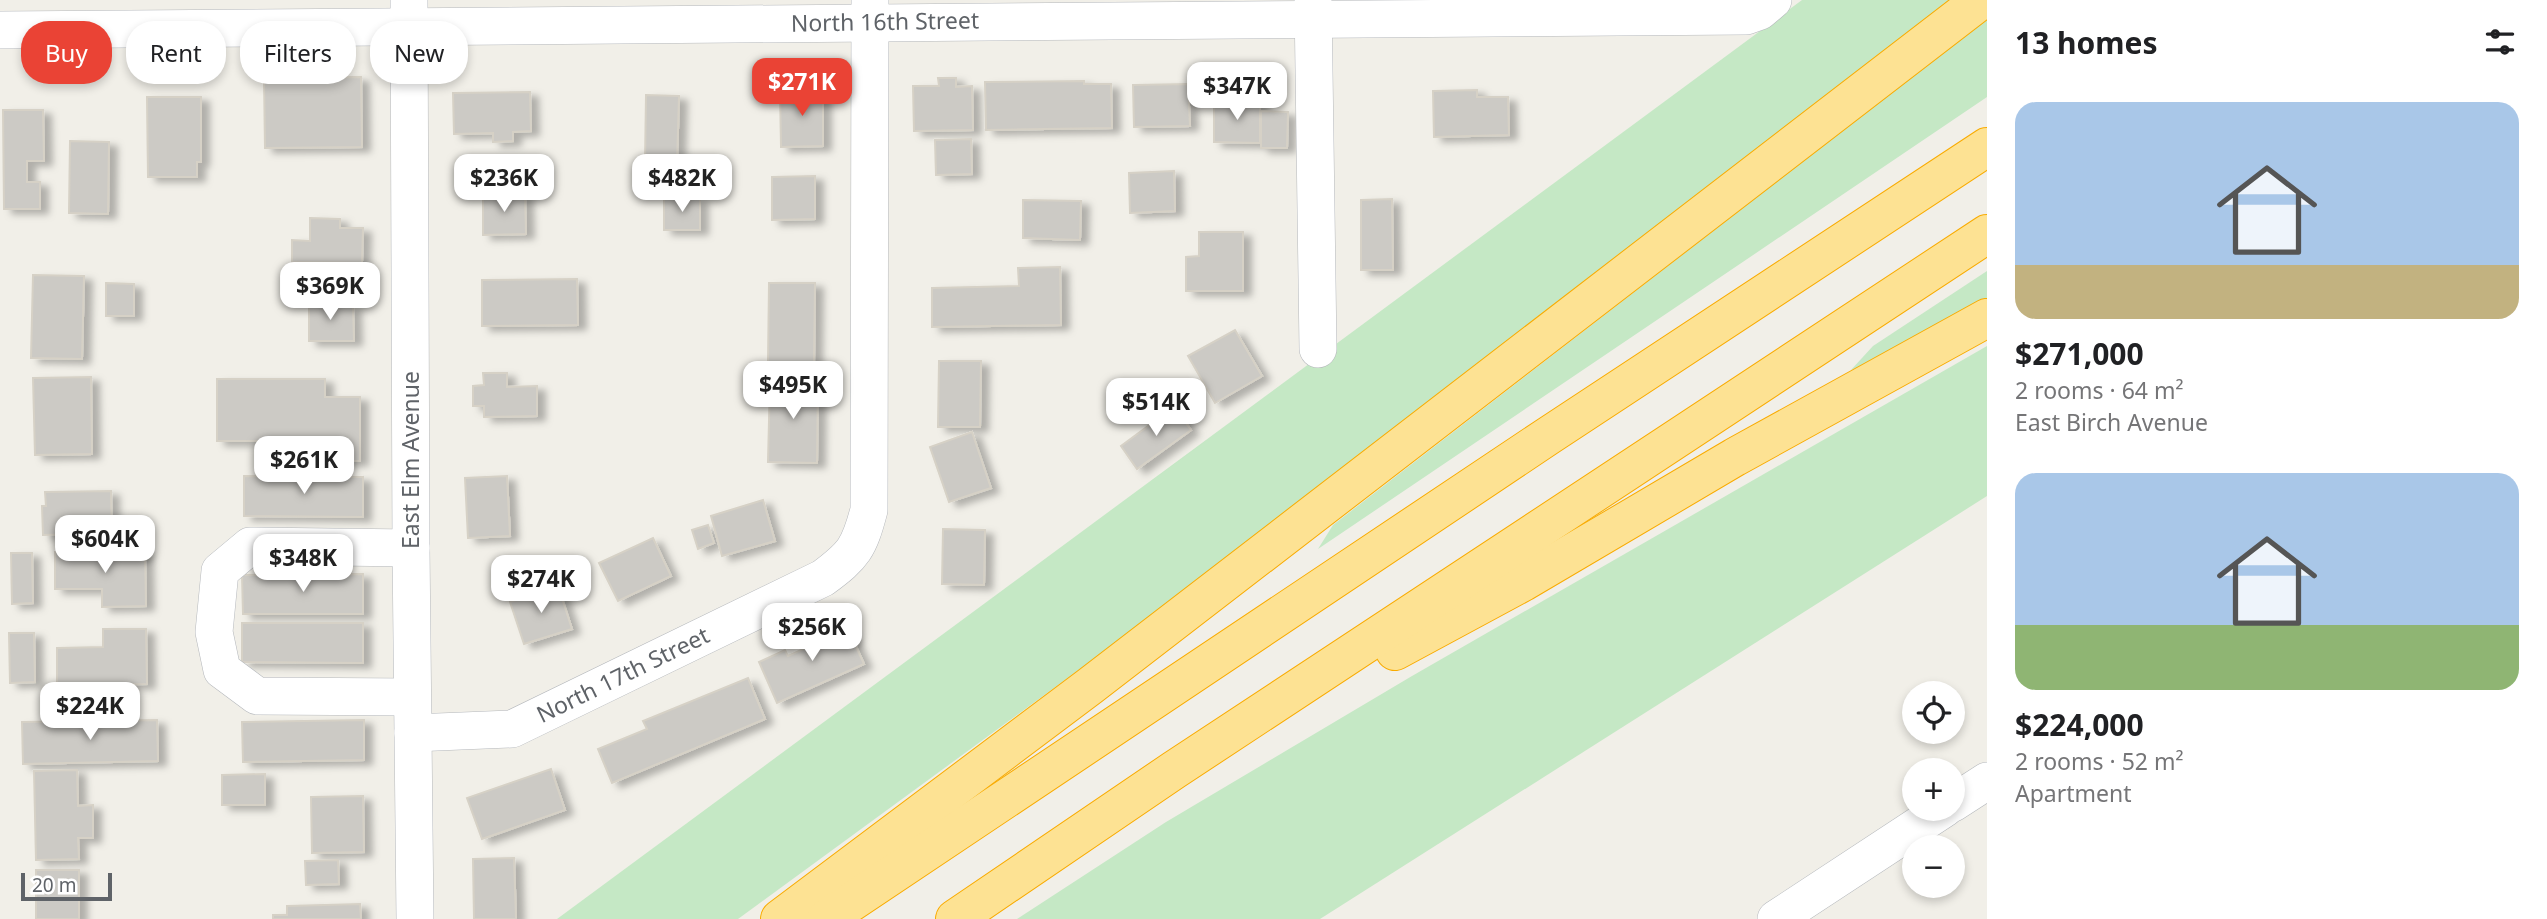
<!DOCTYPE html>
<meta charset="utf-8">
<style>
:root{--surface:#fff;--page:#f6f6f6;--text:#202124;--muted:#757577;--accent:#ea4335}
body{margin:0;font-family:"Noto Sans",sans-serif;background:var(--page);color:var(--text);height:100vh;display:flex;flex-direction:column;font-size:26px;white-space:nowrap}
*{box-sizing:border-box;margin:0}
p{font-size:23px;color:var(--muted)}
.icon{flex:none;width:38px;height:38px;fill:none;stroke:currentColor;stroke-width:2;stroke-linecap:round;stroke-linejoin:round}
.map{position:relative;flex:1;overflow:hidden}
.drawer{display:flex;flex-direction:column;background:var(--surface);width:560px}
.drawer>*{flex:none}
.top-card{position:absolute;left:21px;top:21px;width:665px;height:63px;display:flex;gap:14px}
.tools{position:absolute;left:1902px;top:681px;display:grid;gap:14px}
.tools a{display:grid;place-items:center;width:63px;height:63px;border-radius:50%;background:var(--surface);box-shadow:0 4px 10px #0003;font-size:35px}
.scale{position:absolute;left:21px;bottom:18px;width:91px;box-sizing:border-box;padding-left:7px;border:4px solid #5f6368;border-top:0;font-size:19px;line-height:24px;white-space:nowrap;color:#5f6368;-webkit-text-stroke:5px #fff;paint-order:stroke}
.price{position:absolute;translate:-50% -60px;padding:0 16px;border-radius:14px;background:#fff;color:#222;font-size:23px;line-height:46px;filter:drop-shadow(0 2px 4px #0008)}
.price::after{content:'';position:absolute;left:50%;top:42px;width:21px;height:16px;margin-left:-10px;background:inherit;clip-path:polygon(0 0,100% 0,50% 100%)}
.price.on{background:var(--accent);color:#fff}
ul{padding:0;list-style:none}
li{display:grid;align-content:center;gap:14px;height:371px;padding:0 28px}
li span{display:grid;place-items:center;height:217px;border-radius:21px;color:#555}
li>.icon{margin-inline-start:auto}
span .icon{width:126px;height:126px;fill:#fffc;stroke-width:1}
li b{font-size:30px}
h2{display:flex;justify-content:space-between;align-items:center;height:84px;padding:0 28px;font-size:30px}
.pill{padding:0 24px;border-radius:28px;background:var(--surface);box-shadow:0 4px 10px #0003;font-size:24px;line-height:63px}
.pill.on{background:var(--accent);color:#fff}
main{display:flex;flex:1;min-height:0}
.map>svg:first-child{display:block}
.green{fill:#c5e8c5}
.building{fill:#cccac5;stroke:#d6d1c6;stroke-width:2;filter:url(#shadow)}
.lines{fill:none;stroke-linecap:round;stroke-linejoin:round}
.minor-casing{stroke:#b5b8bc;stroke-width:38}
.highway-casing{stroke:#f9ab00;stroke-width:40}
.minor{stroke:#fff;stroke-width:37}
.highway{stroke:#fde293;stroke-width:38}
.labels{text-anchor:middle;stroke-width:7;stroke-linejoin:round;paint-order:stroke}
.street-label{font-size:23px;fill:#5f6368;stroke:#fff}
</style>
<main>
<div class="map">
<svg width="1987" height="919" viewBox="0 0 1987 919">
<defs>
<filter id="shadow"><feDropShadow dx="8" dy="4.5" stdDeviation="3.5" flood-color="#0004"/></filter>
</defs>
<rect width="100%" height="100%" fill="#f1efe8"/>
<!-- green -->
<g class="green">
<polygon points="1802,0 1953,0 1125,636 738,919 557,919"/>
<polygon points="1987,13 1987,97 1318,549 1333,525 1739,211"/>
<polygon points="1987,271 1987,299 1877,362 1851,370 1873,346"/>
<polygon points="1987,346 1987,496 1320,919 1017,919 1166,822 1412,676"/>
</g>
<!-- building -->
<g class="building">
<polygon points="361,77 362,147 265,148 264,78"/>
<polygon points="938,78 956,78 956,87 972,86 973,130 914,131 913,86 939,86"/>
<polygon points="1084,81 1084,84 1111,84 1112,128 986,130 985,82"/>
<polygon points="1188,84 1190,126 1134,127 1133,85"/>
<polygon points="823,89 823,146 781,147 780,90"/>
<polygon points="1477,90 1477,97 1508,97 1509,135 1434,137 1433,91"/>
<polygon points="530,92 531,131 513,132 513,141 493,142 493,133 454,134 453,93"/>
<polygon points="646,95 679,96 677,164 645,163"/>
<polygon points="147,97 201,97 201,162 197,162 197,177 148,177"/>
<polygon points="1214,101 1260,101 1260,143 1214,142"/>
<polygon points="3,110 43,110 44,161 27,161 27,182 40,182 40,209 4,209"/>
<polygon points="1261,111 1288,112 1287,148 1261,148"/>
<polygon points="971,139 972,174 936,175 935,140"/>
<polygon points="70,141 109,142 108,214 69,213"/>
<polygon points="1174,171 1175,211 1130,213 1129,173"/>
<polygon points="815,176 815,219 772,220 772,177"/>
<polygon points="483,194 525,194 526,234 483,235"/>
<polygon points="664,197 700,198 700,230 664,230"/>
<polygon points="1392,199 1393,270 1361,270 1361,200"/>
<polygon points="1023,200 1081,201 1080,240 1023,238"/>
<polygon points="310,218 340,219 340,228 363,228 362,263 292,262 292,240 310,241"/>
<polygon points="1199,232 1243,232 1243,291 1186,291 1186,257 1199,256"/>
<polygon points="1060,267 1061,325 932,327 932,288 1019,286 1018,268"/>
<polygon points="33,275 84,276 82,359 31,358"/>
<polygon points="577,279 578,325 482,326 482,280"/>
<polygon points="106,283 134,284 134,316 106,316"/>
<polygon points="769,283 815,283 814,364 768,363"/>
<polygon points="329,299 329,306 353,306 354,341 309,341 309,300"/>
<polygon points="1235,330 1262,376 1215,403 1188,356"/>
<polygon points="939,361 981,361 980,427 938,427"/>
<polygon points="483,373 507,373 507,387 537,386 537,416 484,417 484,406 473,406 473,386 484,385"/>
<polygon points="91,377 92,454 35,455 33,378"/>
<polygon points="217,379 325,379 325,397 360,397 360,461 321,461 321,441 217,441"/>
<polygon points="770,380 818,380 817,463 768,462"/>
<polygon points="1174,407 1191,430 1137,469 1121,446"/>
<polygon points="972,432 991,488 949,502 930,447"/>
<polygon points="244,476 363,477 363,517 244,516"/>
<polygon points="507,476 510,536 468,538 465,478"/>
<polygon points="111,491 112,533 43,535 42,506 46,506 45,492"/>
<polygon points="763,500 775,541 722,556 711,516"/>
<polygon points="708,525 714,543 698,549 692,530"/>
<polygon points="943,529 985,530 984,585 942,584"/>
<polygon points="653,538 671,576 618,601 599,563"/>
<polygon points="145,550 146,606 102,607 102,589 55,589 55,552"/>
<polygon points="11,553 32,553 33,603 12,604"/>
<polygon points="363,574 363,614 243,614 242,575"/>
<polygon points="558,586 572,629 524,644 510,602"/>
<polygon points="844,620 864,664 777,703 759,662 785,650 788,656 819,642 814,633"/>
<polygon points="242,623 363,623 363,663 242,662"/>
<polygon points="103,629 146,629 147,684 57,685 57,648 103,647"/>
<polygon points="9,633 34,633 35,682 10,683"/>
<polygon points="748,678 765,719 612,783 598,749 647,729 643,721"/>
<polygon points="157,720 158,761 23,764 22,722"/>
<polygon points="364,720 364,760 243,762 242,722"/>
<polygon points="551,769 565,810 482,839 467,798"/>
<polygon points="77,770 78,806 93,805 93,838 78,838 79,859 36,860 34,771"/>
<polygon points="265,774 265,805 222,805 222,775"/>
<polygon points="363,796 364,852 312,853 311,797"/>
<polygon points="514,858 516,919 474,919 473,859"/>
<polygon points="338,860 339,884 306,885 305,861"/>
<rect x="36" y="870" width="43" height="49"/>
<polygon points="360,904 361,919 273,919 273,915 287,915 287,906"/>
</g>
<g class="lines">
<defs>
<g id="minor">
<polyline points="409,0 411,548 415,919"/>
<polyline points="1313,0 1318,349"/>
<polyline points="0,30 1746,16 1760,11 1773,0"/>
<polyline points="411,548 250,546 220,571 214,632 222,670 257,696 412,697"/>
<path d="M 413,733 L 512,729 L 823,578 C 854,555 859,548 869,510 L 870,0"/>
<polyline points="1953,803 1987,781"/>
<polyline points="1776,919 1945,808"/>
</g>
<g id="highway">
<polyline points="1395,651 1523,582 1735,457 1987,318"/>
<polyline points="780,919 1090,686 1981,0"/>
<polyline points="826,919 1548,436 1987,147"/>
<polyline points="955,919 1174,770 1987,234"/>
</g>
</defs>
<!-- minor casing -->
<use href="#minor" class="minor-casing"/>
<!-- highway casing -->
<use href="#highway" class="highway-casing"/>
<!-- minor -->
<use href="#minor" class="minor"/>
<!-- highway -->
<use href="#highway" class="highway"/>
</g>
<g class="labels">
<!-- street labels -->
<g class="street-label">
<text transform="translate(885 22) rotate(-1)" y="8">North 16th Street</text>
<text transform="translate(411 460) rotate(-90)" y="8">East Elm Avenue</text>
<text transform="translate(623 675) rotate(-26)" y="8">North 17th Street</text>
</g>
</g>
</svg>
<div class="tools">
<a><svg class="icon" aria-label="locate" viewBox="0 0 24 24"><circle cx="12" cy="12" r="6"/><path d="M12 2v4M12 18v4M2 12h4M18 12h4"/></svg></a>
<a>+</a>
<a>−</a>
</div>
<div class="scale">20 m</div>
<b class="price on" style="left:802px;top:118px">$271K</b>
<b class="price" style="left:1237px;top:122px">$347K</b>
<b class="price" style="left:504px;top:214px">$236K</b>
<b class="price" style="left:682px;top:214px">$482K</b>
<b class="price" style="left:330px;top:322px">$369K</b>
<b class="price" style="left:793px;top:421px">$495K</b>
<b class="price" style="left:1156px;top:438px">$514K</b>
<b class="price" style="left:304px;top:496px">$261K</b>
<b class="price" style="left:105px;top:575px">$604K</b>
<b class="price" style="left:303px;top:594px">$348K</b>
<b class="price" style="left:541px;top:615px">$274K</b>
<b class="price" style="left:812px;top:663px">$256K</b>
<b class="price" style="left:90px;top:742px">$224K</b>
<div class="top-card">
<a class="pill on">Buy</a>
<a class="pill">Rent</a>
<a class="pill">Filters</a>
<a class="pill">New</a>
</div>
</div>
<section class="drawer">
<h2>13 homes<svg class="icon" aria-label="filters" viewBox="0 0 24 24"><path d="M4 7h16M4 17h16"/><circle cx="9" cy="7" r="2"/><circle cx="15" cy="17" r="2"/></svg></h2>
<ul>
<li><span style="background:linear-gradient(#a9c7e8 75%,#c2b280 0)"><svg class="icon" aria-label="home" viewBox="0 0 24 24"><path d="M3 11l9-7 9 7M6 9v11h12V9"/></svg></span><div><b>$271,000</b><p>2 rooms · 64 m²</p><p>East Birch Avenue</p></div></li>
<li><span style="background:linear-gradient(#a9c7e8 70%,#8fb573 0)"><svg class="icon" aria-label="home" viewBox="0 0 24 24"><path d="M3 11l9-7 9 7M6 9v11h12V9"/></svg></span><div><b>$224,000</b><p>2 rooms · 52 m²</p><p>Apartment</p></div></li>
</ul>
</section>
</main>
